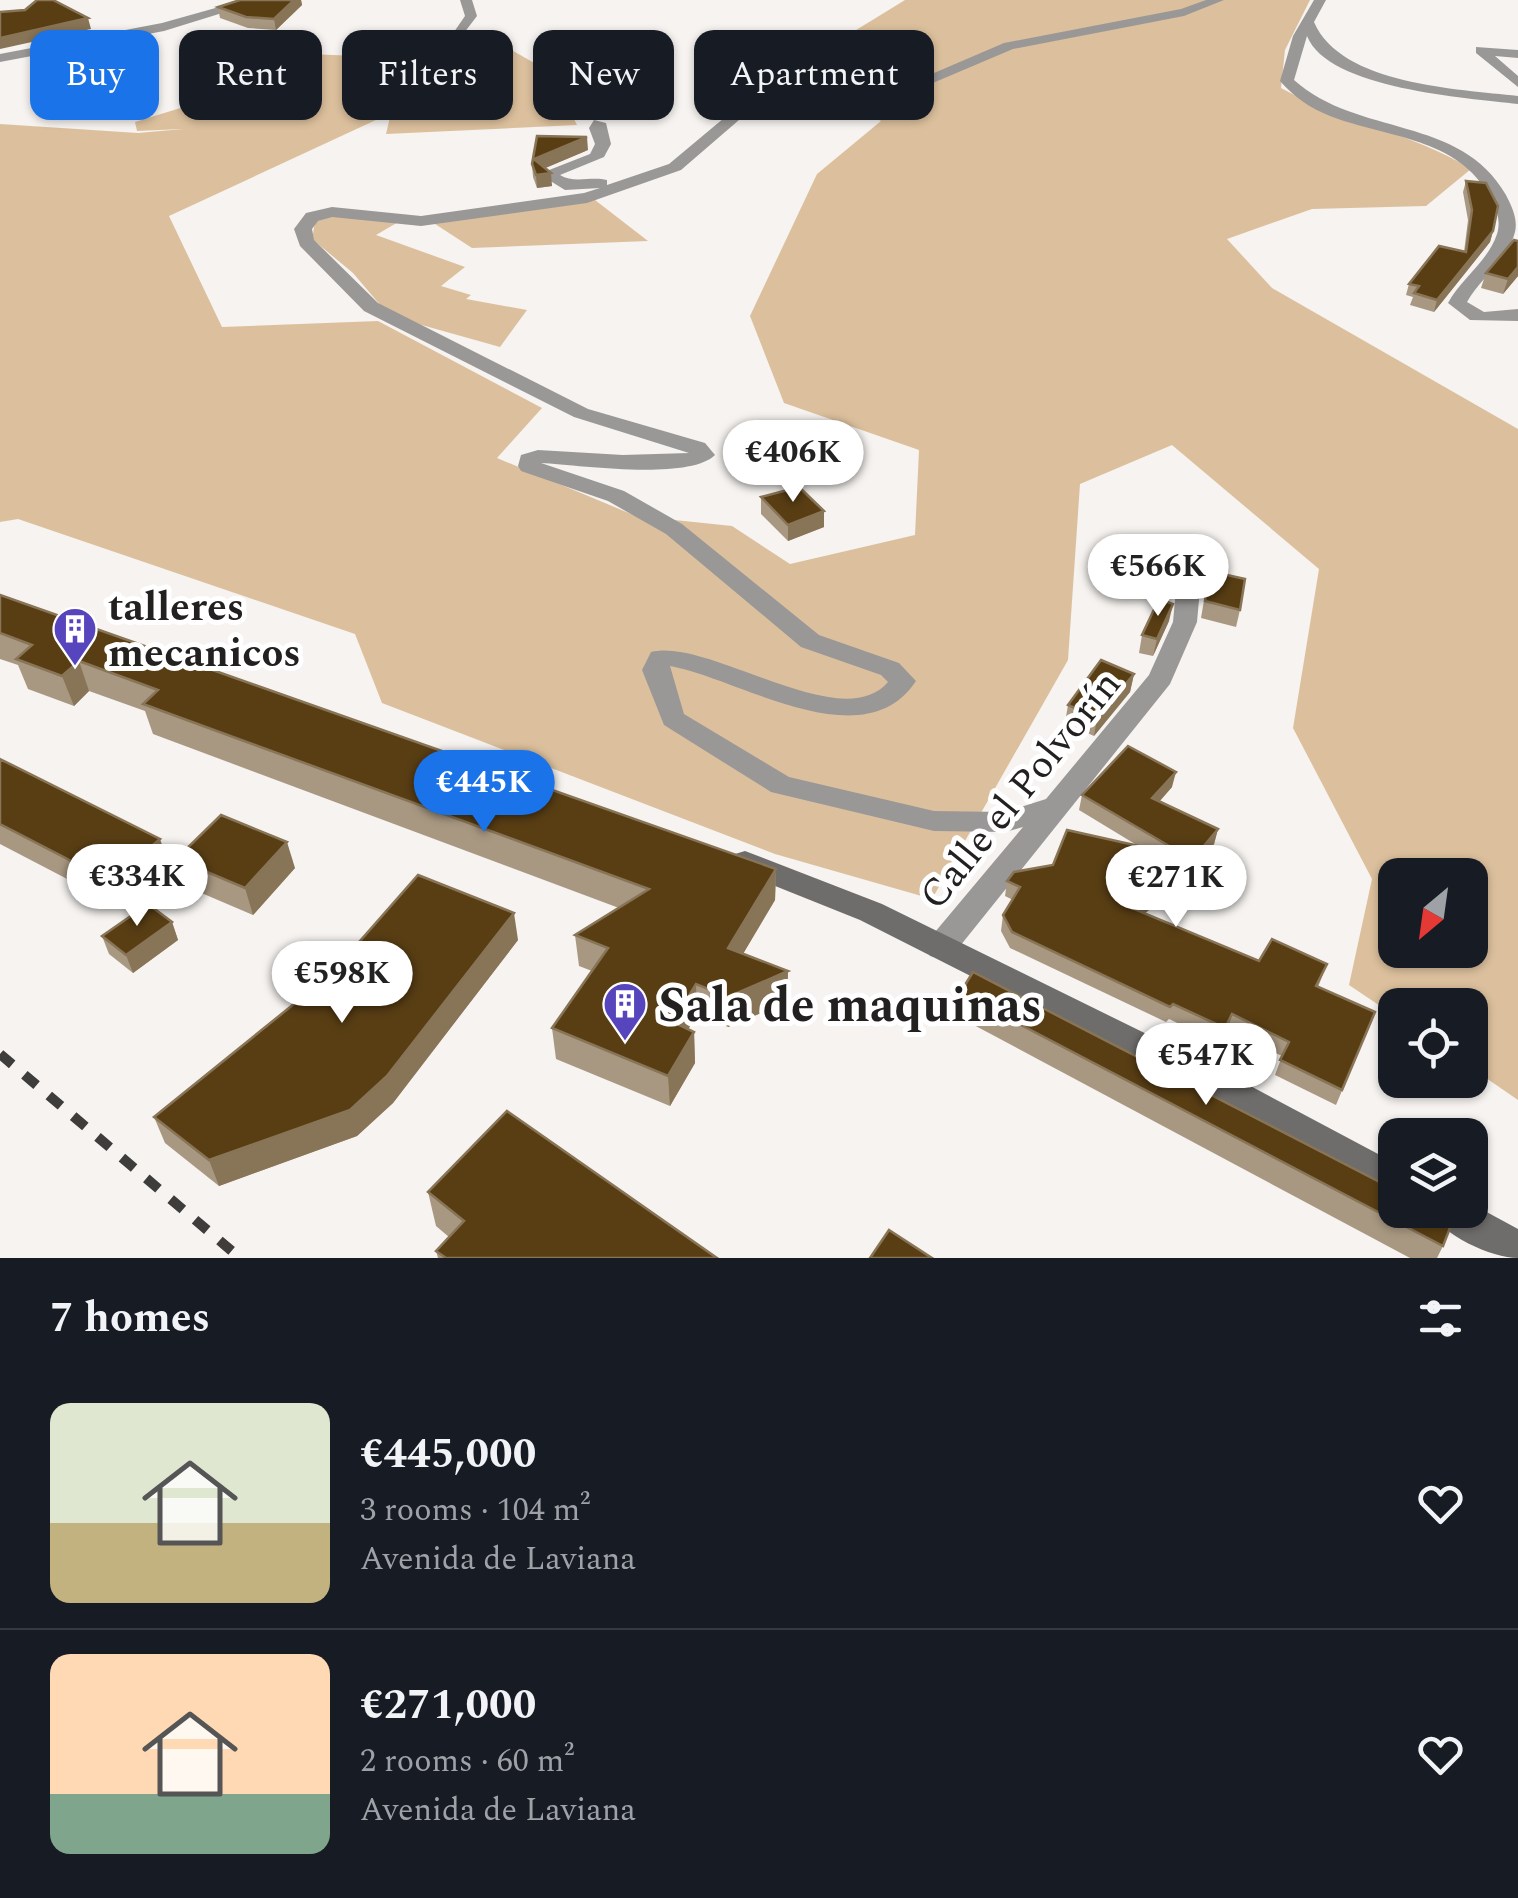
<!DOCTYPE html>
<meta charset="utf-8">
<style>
:root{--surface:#171b24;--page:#242831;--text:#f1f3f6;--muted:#9ea1a6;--line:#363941;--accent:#1a73e8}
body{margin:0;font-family:Spectral,serif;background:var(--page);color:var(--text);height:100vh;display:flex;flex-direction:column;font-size:38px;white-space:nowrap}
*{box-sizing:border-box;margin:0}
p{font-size:32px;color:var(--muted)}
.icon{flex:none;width:55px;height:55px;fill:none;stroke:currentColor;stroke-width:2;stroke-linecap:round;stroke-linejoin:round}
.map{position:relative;height:1258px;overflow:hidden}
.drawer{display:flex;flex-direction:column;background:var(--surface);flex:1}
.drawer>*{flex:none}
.banner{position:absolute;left:30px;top:30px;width:1000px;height:90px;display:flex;gap:20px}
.needle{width:65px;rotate:209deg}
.fabs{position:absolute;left:1378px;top:858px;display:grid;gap:20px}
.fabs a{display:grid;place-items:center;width:110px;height:110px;border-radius:20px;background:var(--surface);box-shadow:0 2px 8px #0004;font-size:50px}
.price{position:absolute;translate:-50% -85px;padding:0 22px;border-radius:35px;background:#fff;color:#222;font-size:32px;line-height:65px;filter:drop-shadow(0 2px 5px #0008)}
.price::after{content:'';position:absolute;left:50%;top:60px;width:30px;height:22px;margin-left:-15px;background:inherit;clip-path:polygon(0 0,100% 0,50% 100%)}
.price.on{background:var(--accent);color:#fff}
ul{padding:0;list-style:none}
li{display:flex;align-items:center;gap:30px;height:250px;padding:0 50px}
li+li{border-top:2px solid var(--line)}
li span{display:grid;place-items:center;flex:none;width:280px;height:200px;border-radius:20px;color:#555}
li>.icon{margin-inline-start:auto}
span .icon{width:120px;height:120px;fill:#fffc;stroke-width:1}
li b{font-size:42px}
h2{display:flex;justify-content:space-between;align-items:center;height:120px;padding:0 50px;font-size:42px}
.chip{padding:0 35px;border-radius:20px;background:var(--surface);box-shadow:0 2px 8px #0004;font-size:35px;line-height:90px}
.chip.on{background:var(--accent);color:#fff}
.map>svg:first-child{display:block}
.green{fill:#dcc09d;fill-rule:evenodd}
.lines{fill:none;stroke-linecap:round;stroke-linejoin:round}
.street{fill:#9a9897;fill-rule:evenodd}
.secondary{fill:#6f6d6b;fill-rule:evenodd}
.rail{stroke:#3f3d3c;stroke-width:10;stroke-dasharray:16 16;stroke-linecap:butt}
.wall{fill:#a89882}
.shaded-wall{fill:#887456}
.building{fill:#593e14;stroke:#887456;stroke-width:2.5}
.labels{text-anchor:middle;stroke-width:10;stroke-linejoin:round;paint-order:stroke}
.poi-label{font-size:40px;font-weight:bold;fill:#222120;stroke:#fff;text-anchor:start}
.street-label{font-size:40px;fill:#222120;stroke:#fff}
.near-poi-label{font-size:48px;font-weight:bold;fill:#222120;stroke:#fff;text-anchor:start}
</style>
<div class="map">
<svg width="1518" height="1258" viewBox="0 0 1518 1258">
<rect width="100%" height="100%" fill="#f6f3f0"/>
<!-- green -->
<g class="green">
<path d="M 905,0 L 1310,0 L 1285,50 L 1281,88 C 1342,122 1411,132 1471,169 L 1426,206 L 1312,209 L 1227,239 L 1272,288 L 1518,429 L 1518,1100 L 1470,1067 L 1470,1005 L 1395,1005 L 1395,1016 L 1349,985 L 1372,879 L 1293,728 L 1319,569 L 1172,445 L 1080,484 L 1068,660 L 932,899 L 775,854 L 382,703 L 355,634 L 18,519 L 0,522 L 0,124 L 138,133 L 183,129 L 137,131 L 135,122 L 262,83 L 254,67 L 310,54 L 402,58 L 443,45 L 499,43 L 550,72 L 577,125 L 386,134 L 391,113 L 169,216 L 222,327 L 378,321 L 542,408 L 497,458 L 636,516 L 732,526 L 790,564 L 915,535 L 919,450 L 784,403 L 750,316 L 817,174 L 881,121 L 779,66 L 848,35 ZM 1395,875 L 1470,875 L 1470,950 L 1395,950 Z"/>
<polygon points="595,200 648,241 472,248 432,222"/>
<polygon points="332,216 400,221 376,235 465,267 441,286 471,295 466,299 527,310 500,347 411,322 381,306 353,273 312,239 315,222"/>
</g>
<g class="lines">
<!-- street -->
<g class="street">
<polygon points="244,0 264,0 164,31 0,62 0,54 162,23"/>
<polygon points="460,0 472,0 477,16 454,46 447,42 465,16"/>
<path d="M 1206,0 L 1224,0 L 1184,16 L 1013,49 L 895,99 L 739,120 L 681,170 L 587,203 L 421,226 L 332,217 L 318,221 L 312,229 L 314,240 L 378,303 L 588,409 L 705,443 L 715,455 C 689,481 578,465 541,463 L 624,491 L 682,524 L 819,635 L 899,663 L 916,681 C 864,761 738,678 670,666 L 684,714 L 789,777 L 934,811 L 1005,812 L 1046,799 L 1149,675 L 1173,622 L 1178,567 L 1182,562 L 1198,562 L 1202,567 L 1197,622 L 1170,684 L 952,956 L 941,959 L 930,956 L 925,947 L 930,938 L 1023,827 L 1005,832 L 934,831 L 771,792 L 664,725 L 642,670 L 651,652 C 709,637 841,737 888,682 L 881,675 L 801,647 L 666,534 L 608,501 L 521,471 L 518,466 L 521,455 L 538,450 L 623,455 L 689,453 L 574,417 L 364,311 L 300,246 L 294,229 L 306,213 L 332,207 L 421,216 L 584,193 L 600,188 L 565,190 L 539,174 L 590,154 L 595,144 L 589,128 L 594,120 L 606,123 L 611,144 L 604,157 L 560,175 C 574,184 591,176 607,180 L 607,185 L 669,164 L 730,113 L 892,91 L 1004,43 L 1181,9 Z"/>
<path d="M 1314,0 L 1326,0 L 1314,22 C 1341,85 1458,89 1518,96 L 1518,104 C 1467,98 1328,89 1307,36 L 1294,80 C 1357,137 1461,115 1506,195 C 1512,207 1518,219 1515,232 C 1508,260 1480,278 1467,302 L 1484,312 L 1518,309 L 1518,321 L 1470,320 L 1448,303 C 1461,279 1489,260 1497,234 C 1501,221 1497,208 1490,197 C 1458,137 1387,138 1330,116 C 1310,108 1294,97 1280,81 L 1293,36 Z"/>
<polygon points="1476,47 1518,50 1518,58 1495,56 1518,76 1518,87 1476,53"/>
</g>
<!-- secondary -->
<g class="secondary">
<polygon points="745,851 882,904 1228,1074 1395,1163 1395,1197 1204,1094 860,920 735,870 730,862 735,854"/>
<path d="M 1470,1203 L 1518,1229 L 1518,1258 C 1492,1258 1441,1235 1430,1210 L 1470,1210 Z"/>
</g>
<!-- rail -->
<polyline class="rail" points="0,1054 240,1258"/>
</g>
<!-- wall -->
<g class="wall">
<polygon points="240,0 301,0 302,5 276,30 248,28 220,18 218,7"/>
<polygon points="588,150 545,168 552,186 537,188 533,177 532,164"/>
<polygon points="1466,181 1493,231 1490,242 1434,312 1410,305 1413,297 1406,295 1409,284 1464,252 1468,220 1463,192"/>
<polygon points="1518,241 1518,276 1503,294 1481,288 1486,273"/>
<polygon points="761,497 824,527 788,541 761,514"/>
<polygon points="1209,571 1240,610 1236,627 1201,618"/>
<polygon points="0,595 776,869 775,900 743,954 788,971 787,1002 728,1027 697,1014 688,1030 694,1032 695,1063 670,1106 556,1059 552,1028 592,971 579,966 575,935 619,908 153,734 145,711 89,691 74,706 28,689 18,665 0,659"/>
<polygon points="1169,621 1153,656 1139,653 1142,635"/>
<polygon points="1134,674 1130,692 1094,736 1065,723 1068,705"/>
<polygon points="0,759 169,865 121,907 0,844"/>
<polygon points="1172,787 1160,801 1218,829 1214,844 1195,867 1193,875 1144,914 1259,961 1327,964 1318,987 1375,1012 1336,1105 1275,1075 1282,1056 1228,1030 1220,1043 1169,1019 1166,1022 1010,948 1001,931 1003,915 1013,900 1005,896 1007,881 1053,865 1140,847 1079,810 1082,795"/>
<polygon points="176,859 295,868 253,915 185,886"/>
<polygon points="172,922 178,940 133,973 109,954 102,936"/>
<polygon points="518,940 393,1103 357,1136 219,1186 165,1143 154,1117"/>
<polygon points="960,993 1443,1246 1437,1258 1410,1258 957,1016"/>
<polygon points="428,1192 717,1258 438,1258 436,1251 449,1237 436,1226"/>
</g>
<!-- shaded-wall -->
<g class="shaded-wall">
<polygon points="294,0 301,0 302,5 276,30 274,19"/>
<polygon points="88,18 91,29 0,49 0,38"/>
<polygon points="587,137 588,150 536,172 534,159"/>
<polygon points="551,173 552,186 537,188 536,175"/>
<polygon points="1493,231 1490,242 1434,312 1437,300"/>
<polygon points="1518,267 1518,276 1503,294 1508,279"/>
<polygon points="824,511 824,527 788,541 788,525"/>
<polygon points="1173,604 1169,621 1153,656 1157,639"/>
<polygon points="79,661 89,691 74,706 62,676"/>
<polygon points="1134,674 1130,692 1094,736 1097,718"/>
<polygon points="1176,772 1172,787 1149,813 1152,798"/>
<polygon points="1218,829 1214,844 1195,867 1193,875 1130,925 1134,909 1193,859"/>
<polygon points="160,839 169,865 121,907 110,881"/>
<polygon points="287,842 295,868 253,915 245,888"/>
<polygon points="776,869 775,900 728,979 728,948"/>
<polygon points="514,913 518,940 393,1103 357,1136 219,1186 209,1160"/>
<polygon points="172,922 178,940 133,973 126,955"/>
<polygon points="788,971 787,1002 728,1027 728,997"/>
<polygon points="696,984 697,1014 674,1053 673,1022"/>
<polygon points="1232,1014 1228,1030 1220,1043 1225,1028"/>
<polygon points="694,1032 695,1063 670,1106 668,1076"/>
</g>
<!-- building -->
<g class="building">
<polygon points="37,0 53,0 88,18 0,38 0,12 25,10"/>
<polygon points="240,0 294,0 274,19 246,17 218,7"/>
<polygon points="537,136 587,137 534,159 551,173 536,175 532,164"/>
<polygon points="1466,181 1486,183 1498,206 1493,231 1437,300 1414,293 1419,286 1409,284 1439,246 1466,252 1472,210"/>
<polygon points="1514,240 1518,241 1518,267 1508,279 1486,273"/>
<polygon points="799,487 824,511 788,525 761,497"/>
<polygon points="1209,571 1245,579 1240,610 1205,601"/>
<polygon points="0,595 776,869 728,948 788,971 728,997 696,984 673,1022 694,1032 668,1076 552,1028 608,948 575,935 649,889 143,704 158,690 79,661 62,676 16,659 32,645 0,633"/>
<polygon points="1159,599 1173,604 1157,639 1142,635"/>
<polygon points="1101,660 1134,674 1097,718 1068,705"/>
<polygon points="1128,746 1176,772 1152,798 1218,829 1193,859 1197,860 1134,909 1259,961 1272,939 1327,964 1316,986 1375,1012 1342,1090 1280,1060 1289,1042 1232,1014 1225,1028 1173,1004 1170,1007 1012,932 1003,915 1020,887 1007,881 1014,872 1053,865 1067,830 1188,857 1082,795"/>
<polygon points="0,759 160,839 110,881 0,824"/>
<polygon points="221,815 287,842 245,888 176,859"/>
<polygon points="418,875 514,913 387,1076 350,1110 209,1160 154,1117 331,974"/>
<polygon points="148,904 172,922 126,955 102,936"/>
<polygon points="973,972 1395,1190 1395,1210 1433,1210 1453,1220 1443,1246 960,993"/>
<polygon points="507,1111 717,1258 446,1258 436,1251 464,1221 428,1192"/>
<polygon points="889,1230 932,1258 870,1258"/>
</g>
<!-- icons -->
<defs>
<symbol id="building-pin" viewBox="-11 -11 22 30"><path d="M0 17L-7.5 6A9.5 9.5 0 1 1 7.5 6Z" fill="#5745bd" stroke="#fff"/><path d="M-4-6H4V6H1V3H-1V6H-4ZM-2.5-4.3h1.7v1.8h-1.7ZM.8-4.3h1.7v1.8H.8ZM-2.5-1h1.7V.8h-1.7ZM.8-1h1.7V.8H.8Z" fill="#fff"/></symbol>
</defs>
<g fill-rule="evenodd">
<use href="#building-pin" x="50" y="604" width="50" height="68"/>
<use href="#building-pin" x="600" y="979" width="50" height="68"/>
</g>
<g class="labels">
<!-- poi labels -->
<g class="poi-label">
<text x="108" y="620">talleres<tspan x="108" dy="46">mecanicos</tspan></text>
</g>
<!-- street labels -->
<g class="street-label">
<text transform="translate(1019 789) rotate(-51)" y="14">Calle el Polvorín</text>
</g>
<!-- near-poi labels -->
<g class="near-poi-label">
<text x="658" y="1021">Sala de maquinas</text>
</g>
</g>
</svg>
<div class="fabs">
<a><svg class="needle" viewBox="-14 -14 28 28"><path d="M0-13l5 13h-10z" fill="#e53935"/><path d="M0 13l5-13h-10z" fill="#9ea1a6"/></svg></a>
<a><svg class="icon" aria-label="locate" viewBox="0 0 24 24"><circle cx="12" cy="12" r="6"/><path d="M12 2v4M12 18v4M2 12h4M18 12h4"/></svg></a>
<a><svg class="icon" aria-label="layers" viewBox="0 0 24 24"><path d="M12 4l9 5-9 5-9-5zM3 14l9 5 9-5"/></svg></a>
</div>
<b class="price" style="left:793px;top:505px">€406K</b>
<b class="price" style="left:1158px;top:619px">€566K</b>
<b class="price on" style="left:484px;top:835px">€445K</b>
<b class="price" style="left:137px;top:929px">€334K</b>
<b class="price" style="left:1176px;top:930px">€271K</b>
<b class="price" style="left:342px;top:1026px">€598K</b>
<b class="price" style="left:1206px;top:1108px">€547K</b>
<div class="banner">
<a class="chip on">Buy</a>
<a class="chip">Rent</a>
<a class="chip">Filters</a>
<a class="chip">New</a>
<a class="chip">Apartment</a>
</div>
</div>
<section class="drawer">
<h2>7 homes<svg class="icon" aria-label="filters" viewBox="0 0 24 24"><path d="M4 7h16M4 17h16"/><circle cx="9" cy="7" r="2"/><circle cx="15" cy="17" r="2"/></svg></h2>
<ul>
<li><span style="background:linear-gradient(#dfe7d0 60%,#c2b280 0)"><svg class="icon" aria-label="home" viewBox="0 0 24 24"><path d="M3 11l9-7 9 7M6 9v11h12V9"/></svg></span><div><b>€445,000</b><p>3 rooms · 104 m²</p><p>Avenida de Laviana</p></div><svg class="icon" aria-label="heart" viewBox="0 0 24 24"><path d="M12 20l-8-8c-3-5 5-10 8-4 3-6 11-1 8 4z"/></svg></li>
<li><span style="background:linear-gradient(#ffd9b3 70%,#7fa58c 0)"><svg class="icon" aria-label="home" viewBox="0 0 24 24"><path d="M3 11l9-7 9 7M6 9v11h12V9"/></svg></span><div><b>€271,000</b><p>2 rooms · 60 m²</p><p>Avenida de Laviana</p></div><svg class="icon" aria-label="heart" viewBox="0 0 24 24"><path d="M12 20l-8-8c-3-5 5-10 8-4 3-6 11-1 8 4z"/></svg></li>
</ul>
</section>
